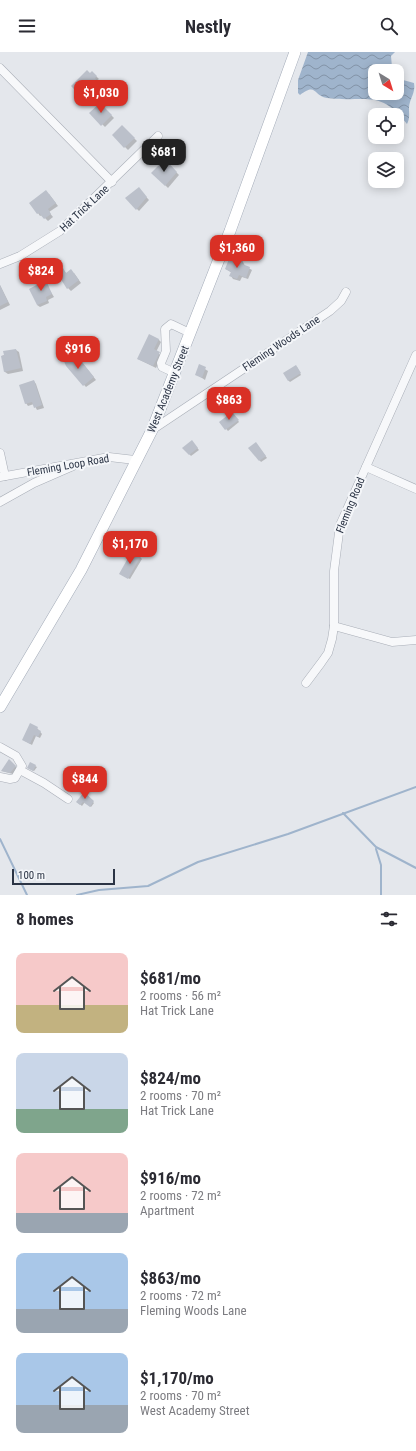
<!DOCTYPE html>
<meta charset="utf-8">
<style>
:root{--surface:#fff;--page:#f2f2f3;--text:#2b2b33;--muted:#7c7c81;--accent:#d93025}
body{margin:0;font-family:"Roboto Condensed",sans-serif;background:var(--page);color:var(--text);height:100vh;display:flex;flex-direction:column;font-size:15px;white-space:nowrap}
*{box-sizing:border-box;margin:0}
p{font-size:13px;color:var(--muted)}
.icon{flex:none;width:22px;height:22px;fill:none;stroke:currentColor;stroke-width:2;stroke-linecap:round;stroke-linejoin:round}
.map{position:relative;height:843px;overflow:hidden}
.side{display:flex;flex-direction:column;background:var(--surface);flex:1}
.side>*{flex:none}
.needle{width:26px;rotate:142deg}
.tools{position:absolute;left:368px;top:12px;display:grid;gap:8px}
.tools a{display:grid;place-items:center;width:36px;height:36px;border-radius:8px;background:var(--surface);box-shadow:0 2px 10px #0003;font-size:20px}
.scale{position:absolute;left:12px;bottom:10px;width:103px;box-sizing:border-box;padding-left:4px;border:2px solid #2b3445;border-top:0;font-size:11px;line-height:14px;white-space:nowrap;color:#2b3445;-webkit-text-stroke:3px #f4f6f9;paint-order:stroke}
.price{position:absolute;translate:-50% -34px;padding:0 9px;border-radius:8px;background:var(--accent);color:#fff;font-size:13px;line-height:26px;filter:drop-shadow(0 1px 2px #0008)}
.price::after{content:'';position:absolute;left:50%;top:24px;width:12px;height:9px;margin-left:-6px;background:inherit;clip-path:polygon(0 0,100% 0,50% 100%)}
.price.active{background:#222;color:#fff}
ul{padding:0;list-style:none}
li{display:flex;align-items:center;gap:12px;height:100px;padding:0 16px}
li span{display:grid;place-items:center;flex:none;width:112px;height:80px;border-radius:8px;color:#555}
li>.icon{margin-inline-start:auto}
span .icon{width:48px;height:48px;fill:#fffc;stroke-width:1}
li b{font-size:17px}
h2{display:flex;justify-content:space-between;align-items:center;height:48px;padding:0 16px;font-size:17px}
header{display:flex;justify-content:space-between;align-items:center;height:52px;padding:0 16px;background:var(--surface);font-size:18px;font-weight:700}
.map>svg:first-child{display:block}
.water{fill:url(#water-waves)}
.shadow{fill:#0003}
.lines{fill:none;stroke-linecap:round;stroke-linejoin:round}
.stream{stroke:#9fb4cc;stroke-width:2}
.building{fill:#bbc0ca}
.minor-casing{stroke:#a9aeb7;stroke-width:9}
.major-casing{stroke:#a3abb8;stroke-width:12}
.minor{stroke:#f7f8fa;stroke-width:8}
.major{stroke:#fff;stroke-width:11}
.labels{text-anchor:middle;stroke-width:4;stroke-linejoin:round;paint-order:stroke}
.street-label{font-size:11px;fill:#2b3445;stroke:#f4f6f9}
</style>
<header><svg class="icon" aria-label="menu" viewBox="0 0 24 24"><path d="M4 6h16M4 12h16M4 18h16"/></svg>Nestly<svg class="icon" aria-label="search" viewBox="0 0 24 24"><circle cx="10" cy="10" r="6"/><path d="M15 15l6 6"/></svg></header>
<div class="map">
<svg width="416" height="843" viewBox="0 0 416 843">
<defs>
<pattern id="water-waves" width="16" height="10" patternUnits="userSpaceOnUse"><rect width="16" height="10" fill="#9fb4cc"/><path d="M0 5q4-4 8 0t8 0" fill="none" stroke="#8293a7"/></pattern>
</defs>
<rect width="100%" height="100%" fill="#e4e7ec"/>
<!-- water -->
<path class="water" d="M 308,0 L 395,0 L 391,4 L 392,15 L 394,19 L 375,19 L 375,41 L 397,41 L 397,23 L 403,28 L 414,31 C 416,41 409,47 409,56 C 409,63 410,66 407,72 C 379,36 366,51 327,46 C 313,44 317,30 300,43 L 298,41 L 298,28 Z"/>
<!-- shadow -->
<g class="shadow">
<polygon points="92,20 99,27 96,29 99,32 90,41 85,35 80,41 72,34"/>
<polygon points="100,52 114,66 105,75 91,61"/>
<polygon points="122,75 137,89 128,98 113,83"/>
<polygon points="165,109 179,123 168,136 153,121"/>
<polygon points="139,137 149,148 139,159 126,146"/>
<polygon points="49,142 58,154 49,160 53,165 48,169 42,163 40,164 38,161"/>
<polygon points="236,207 243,210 245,214 252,218 248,227 242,225 240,229 233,227 231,224 232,221 226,217 235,211"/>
<polygon points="63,218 67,222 74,221 81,231 71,239 68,236"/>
<polygon points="45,230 54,245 48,248 49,251 40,255 37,253"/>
<polygon points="0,233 10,253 0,258"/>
<polygon points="158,287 161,290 156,300 162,304 156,316 138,307"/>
<polygon points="16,298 19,300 23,319 8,322 5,320 2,304"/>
<polygon points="73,303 79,314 84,313 96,328 86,335 67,314"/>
<polygon points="200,314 208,319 205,328 196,322"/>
<polygon points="297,315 301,323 290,330 288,328"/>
<polygon points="34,329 36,332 44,356 37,358 34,352 28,354 26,351"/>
<polygon points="234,363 239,370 228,379 221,371"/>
<polygon points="193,391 199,398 191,404 184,396"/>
<polygon points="257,393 267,406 261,410 250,396"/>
<polygon points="140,505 142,507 130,527 122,523"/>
<polygon points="37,676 42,682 40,686 36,684 32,693 25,689"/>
<polygon points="9,708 17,716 13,722 2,719"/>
<polygon points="35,714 37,715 34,719 30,717"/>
<polygon points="84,741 94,751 91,755 85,750 82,754 77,750"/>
</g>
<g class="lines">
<!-- stream -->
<g class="stream">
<polyline points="343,761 376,795 416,816"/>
<polyline points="0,787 27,843"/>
<polyline points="376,797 381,813 381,843"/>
<polyline points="77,843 99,838 148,834 198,810 288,782 416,735"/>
</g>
</g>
<!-- building -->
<g class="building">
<polygon points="87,18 90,21 92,19 97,24 95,26 97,29 87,39 82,34 76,39 71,34"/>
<polygon points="100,51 112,63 101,74 89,61"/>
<polygon points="122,73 135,86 124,96 112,83"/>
<polygon points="165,107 177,120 165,134 151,121"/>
<polygon points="139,135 147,145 136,158 125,146"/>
<polygon points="46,138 56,151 48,157 51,162 44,167 39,161 37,162 29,151"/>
<polygon points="235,206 243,209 242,212 250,215 246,226 239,223 237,227 229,224 231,220 225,217 229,207 234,209"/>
<polygon points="63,216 66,221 71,217 79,228 67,237 57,221"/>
<polygon points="46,228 52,242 46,245 47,249 37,253 29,237"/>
<polygon points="0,233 8,250 0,254"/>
<polygon points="149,282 159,287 154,297 160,300 153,314 137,307"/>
<polygon points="16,297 21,316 4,320 1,304 4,303 3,299"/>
<polygon points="73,302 78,313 82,310 94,325 83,334 66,314 63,307"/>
<polygon points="199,312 206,315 202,326 195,323"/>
<polygon points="296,313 301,321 288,329 283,321"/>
<polygon points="34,328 42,353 34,356 32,350 25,352 19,333"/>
<polygon points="232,360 239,368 225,378 219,370"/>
<polygon points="192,388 198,396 189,403 182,396"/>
<polygon points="256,390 266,404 259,409 248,396"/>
<polygon points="132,499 141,504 128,527 119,522"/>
<polygon points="30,671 38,675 37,677 41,679 38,685 34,683 30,692 22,688"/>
<polygon points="9,707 16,714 10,721 1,719"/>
<polygon points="30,710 36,713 33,719 27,716"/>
<polygon points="84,740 94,749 90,755 83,750 80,753 76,750"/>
</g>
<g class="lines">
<defs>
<g id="minor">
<polyline points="0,16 112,130"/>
<polyline points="0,212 20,204 60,179 158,84"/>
<polyline points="175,321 162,315 161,311 166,299 165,277 171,272 190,281"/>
<polyline points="152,378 330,259 341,249 346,240"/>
<polyline points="0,401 5,424"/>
<polyline points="366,415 416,437"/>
<polyline points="0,425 109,405 135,408"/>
<polyline points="0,450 34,431 73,414"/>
<polyline points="334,574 392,590 416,588"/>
<polyline points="306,631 321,611 328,601 332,587 334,574 334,519 340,473 416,303"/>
<polyline points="0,695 16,704 22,714 15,726 10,727 0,725"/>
<polyline points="20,718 44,731 68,747"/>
</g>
<polyline id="major" points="0,655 81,518 152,378 230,179 295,0"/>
</defs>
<!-- minor casing -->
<use href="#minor" class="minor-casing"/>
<!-- major casing -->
<use href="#major" class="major-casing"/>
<!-- minor -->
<use href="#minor" class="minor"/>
<!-- major -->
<use href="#major" class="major"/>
</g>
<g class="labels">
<!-- street labels -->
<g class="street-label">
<text transform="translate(84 156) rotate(-43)" y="4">Hat Trick Lane</text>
<text transform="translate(281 291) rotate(-34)" y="4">Fleming Woods Lane</text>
<text transform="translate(168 337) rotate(-68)" y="4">West Academy Street</text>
<text transform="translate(68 413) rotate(-10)" y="4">Fleming Loop Road</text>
<text transform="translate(350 453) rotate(-68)" y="4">Fleming Road</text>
</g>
</g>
</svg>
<div class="tools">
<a><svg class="needle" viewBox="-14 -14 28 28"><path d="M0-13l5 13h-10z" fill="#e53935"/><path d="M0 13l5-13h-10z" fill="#7c7c81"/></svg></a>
<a><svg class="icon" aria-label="locate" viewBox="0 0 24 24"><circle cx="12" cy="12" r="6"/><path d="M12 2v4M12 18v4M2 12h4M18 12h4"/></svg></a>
<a><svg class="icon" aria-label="layers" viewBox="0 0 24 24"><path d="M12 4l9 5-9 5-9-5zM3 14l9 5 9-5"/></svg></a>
</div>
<div class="scale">100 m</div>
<b class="price" style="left:101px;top:62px">$1,030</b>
<b class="price active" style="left:164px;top:121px">$681</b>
<b class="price" style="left:237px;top:217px">$1,360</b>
<b class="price" style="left:41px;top:240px">$824</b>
<b class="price" style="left:78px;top:318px">$916</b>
<b class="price" style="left:229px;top:369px">$863</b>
<b class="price" style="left:130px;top:513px">$1,170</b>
<b class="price" style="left:85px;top:748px">$844</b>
</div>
<section class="side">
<h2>8 homes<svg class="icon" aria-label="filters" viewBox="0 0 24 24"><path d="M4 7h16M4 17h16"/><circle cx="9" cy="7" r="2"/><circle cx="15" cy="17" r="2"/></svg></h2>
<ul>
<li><span style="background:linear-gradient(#f6c9c9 65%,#c2b280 0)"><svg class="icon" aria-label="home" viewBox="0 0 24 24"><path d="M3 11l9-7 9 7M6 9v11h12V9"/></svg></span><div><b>$681/mo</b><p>2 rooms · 56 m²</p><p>Hat Trick Lane</p></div></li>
<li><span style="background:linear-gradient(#c9d6e8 70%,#7fa58c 0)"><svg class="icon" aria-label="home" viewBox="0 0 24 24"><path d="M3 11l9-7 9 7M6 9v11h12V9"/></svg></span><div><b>$824/mo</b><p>2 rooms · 70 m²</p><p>Hat Trick Lane</p></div></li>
<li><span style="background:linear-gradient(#f6c9c9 75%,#9aa5b1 0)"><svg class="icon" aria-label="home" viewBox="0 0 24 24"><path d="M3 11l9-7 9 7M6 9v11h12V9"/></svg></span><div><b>$916/mo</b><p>2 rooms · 72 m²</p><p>Apartment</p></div></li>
<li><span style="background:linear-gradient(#a9c7e8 70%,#9aa5b1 0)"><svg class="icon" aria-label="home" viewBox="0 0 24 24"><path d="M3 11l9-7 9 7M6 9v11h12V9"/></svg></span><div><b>$863/mo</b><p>2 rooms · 72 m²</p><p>Fleming Woods Lane</p></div></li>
<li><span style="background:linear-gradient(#a9c7e8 65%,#9aa5b1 0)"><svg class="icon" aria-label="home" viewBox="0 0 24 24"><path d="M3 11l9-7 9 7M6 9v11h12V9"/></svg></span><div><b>$1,170/mo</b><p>2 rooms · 70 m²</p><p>West Academy Street</p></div></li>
</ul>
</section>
